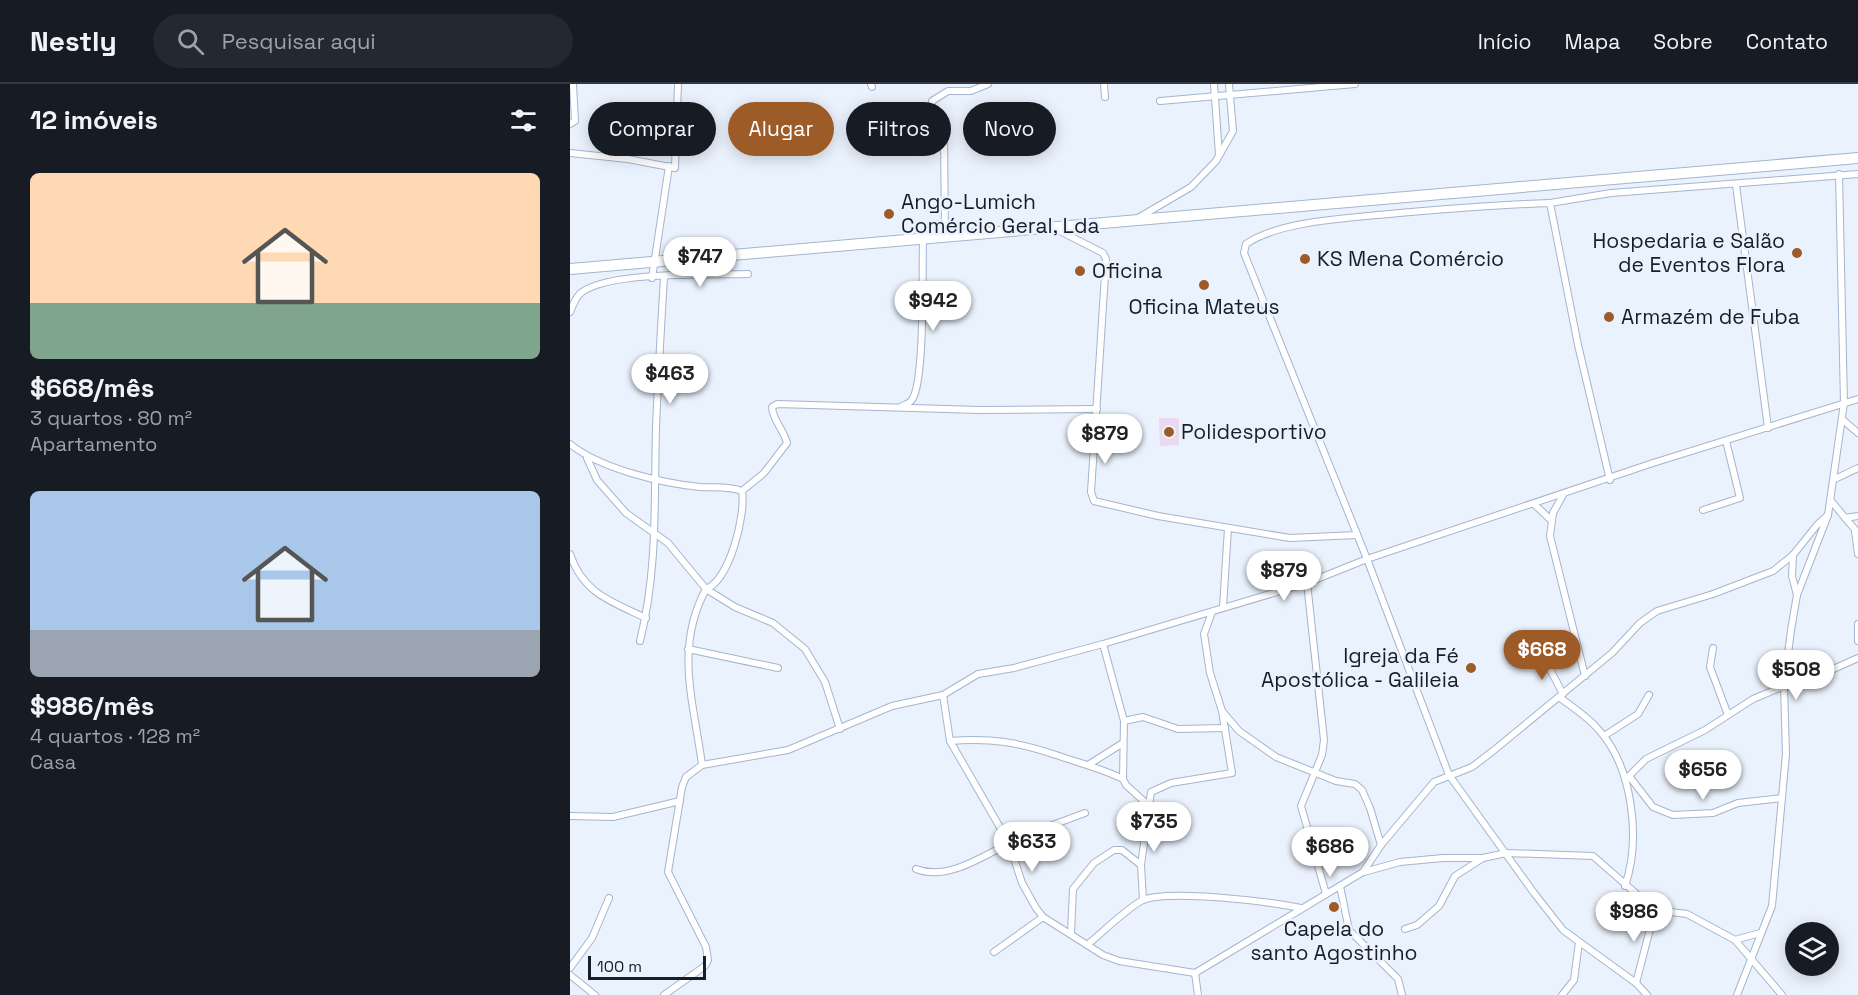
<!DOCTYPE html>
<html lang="pt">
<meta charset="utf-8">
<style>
:root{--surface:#171b24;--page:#242831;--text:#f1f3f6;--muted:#9ea1a6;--line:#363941;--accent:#9d5b28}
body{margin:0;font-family:"Space Grotesk",sans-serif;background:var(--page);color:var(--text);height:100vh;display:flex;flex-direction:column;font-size:22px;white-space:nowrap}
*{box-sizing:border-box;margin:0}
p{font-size:20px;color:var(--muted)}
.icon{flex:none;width:33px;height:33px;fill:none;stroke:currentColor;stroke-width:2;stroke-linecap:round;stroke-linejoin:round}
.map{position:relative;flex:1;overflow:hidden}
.sheet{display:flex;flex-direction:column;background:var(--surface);width:570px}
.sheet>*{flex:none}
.banner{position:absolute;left:18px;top:18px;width:570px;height:54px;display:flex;gap:12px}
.fabs{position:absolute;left:1215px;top:838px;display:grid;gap:12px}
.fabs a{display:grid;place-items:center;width:54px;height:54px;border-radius:50%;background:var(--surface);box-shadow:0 3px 15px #0003;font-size:30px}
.scale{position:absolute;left:18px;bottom:15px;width:118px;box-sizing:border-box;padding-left:6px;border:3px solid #171e28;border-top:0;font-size:16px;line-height:21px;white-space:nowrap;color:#171e28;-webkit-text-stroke:4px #eaf2fd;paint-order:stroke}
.price{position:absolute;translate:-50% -51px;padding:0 14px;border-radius:21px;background:#fff;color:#222;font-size:20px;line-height:39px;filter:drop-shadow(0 2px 3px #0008)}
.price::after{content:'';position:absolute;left:50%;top:36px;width:18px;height:14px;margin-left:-9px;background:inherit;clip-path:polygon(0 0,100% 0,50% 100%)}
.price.active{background:var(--accent);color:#fff}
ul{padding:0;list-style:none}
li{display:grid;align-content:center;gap:12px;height:318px;padding:0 30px}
li span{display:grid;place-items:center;height:186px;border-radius:9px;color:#555}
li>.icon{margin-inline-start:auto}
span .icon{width:108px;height:108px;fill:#fffc;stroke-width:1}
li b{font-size:26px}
h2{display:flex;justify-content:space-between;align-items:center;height:72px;padding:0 30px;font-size:26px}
.pill{padding:0 21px;border-radius:27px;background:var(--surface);box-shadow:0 3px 15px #0003;font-size:21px;line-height:54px}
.pill.active{background:var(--accent);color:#fff}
header{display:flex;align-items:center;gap:36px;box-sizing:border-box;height:84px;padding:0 30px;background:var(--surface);border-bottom:2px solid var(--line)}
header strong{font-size:28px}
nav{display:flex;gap:33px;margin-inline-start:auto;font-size:21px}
.search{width:420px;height:54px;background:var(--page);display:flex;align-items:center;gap:15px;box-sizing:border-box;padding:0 21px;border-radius:33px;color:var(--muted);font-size:22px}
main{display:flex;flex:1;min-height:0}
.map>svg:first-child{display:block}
.green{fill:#ebd9ee}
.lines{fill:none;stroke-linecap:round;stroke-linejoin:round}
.street-casing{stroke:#a3b5d0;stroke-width:8}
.primary-casing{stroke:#a3b5d0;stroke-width:12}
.street{stroke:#fff;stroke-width:6}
.primary{stroke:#fff;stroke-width:10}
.poi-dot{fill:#9d5b28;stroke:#eaf2fd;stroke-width:2}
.labels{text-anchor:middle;stroke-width:5;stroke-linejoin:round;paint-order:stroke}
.poi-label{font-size:21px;fill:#171e28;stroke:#eaf2fd;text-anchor:start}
</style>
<header>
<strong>Nestly</strong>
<div class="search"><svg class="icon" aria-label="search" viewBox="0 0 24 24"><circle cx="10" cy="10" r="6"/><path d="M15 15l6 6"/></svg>Pesquisar aqui</div>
<nav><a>Início</a><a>Mapa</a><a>Sobre</a><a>Contato</a></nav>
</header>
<main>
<section class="sheet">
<h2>12 imóveis<svg class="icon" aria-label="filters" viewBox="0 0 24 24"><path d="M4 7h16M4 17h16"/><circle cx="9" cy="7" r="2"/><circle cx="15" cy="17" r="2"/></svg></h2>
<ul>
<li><span style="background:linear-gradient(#ffd9b3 70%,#7fa58c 0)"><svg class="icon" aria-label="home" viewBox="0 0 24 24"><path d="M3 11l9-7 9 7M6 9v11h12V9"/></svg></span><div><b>$668/mês</b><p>3 quartos · 80 m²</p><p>Apartamento</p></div></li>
<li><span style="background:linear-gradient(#a9c7e8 75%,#9aa5b1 0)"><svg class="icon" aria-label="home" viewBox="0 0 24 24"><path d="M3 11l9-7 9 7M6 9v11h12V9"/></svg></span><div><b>$986/mês</b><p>4 quartos · 128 m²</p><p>Casa</p></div></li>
</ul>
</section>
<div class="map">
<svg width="1288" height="911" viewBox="0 0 1288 911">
<rect width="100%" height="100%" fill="#eaf2fd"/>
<!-- green -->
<polygon class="green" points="589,334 609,334 609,361 590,362"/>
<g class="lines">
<defs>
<g id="street">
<polyline points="301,0 302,3"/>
<polyline points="534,0 535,13"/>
<polyline points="644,0 649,71"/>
<polyline points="590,17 785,0"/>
<polyline points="0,40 5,37 3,0"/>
<polyline points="0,69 58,75 105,84 108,0"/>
<polyline points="1166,101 1198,344"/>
<polyline points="980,119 1041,109 1288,90"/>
<polyline points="568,134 621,103 646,77 663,47 659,0"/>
<polyline points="486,145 533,169 536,175 521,408 524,417 588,432 720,454 787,451"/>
<polyline points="375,152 374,52 371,40 361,27 362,17 378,7 401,7 418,0"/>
<polyline points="82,194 99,82"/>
<path d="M 0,228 C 3,222 5,213 12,208 C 42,187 139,191 178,190"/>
<path d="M 332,322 C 336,320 341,319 343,314 C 355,292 352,184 353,154"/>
<polyline points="1273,336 1288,349"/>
<path d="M 0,360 C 31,385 91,399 130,403 C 144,404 159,402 172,407 C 176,430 160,496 136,505 C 104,564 124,619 132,681"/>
<polyline points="17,374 27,396 56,429 98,459 136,505 165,523 203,539 235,565 255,598 270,645"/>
<polyline points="1265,395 1288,384"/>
<path d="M 1040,396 L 1008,261 L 980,119 C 926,121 873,125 819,130 C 779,134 709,137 676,160 L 674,169 L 797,475 L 879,691 L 964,809 L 993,846 L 1066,899 L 1077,911"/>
<path d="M 172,407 L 194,389 L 217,359 C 214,346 202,335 202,323 L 207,320 L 409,326 L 527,325"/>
<polyline points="993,411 983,429 980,452 1015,592"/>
<polyline points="1261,417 1288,449"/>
<polyline points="964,420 981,436"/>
<polyline points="1133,426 1170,414 1156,357"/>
<polyline points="1275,434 1288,432"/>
<polyline points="1285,447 1288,470"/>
<path d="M 0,470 C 13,509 40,517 76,534"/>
<polyline points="1223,471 1222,492 1227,511"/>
<polyline points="737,499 754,656 752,671 731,722 756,810"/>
<polyline points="653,523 658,444"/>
<polyline points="642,528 634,550 640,589 652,627 669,647 706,673 766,697 785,700 792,706 800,724 811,761"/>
<polyline points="1288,540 1288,557"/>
<path d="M 70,557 C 88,485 84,417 86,344 C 88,294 91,243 94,193"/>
<polyline points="533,560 554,637 553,695 556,701 577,720"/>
<polyline points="1143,564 1140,583 1158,631"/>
<polyline points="118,565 208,584"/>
<polyline points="974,574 993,610"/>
<polyline points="373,611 380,657 439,759 452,799 466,824 473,833 533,871 549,877 625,889 793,788 811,761 864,698 902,683 923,667 1042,569 1070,539 1087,527 1143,510 1203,487 1223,471 1247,441 1258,431"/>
<path d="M 989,613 C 1002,623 1017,632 1028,645 C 1063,683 1071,755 1055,802"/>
<polyline points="554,637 573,633 608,645 655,644"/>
<polyline points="1034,652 1068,630 1079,611"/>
<path d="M 380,657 C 422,654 447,658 486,671 C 509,679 531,684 553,695"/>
<polyline points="518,681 553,659"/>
<polyline points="1059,692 1083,723 1103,731 1143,729 1168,719 1212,714"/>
<polyline points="1055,696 1076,675 1135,646 1183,615 1214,602 1241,595 1288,574"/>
<polyline points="0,732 43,733 110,717"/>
<path d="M 346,785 C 379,798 417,769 446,756 C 469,746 492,737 515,729"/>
<polyline points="794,788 830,778 873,774 913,774 936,769 1023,772 1085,826 1117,830 1165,856 1212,911"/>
<polyline points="770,802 779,846 828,895 832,911"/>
<polyline points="573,816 571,781 581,708 601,699 662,689 652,627"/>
<polyline points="835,845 847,841 869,822 885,792 913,774"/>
<polyline points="501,849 503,805 524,779 544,766 552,766 571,781"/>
<polyline points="1165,856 1190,849"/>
<path d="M 518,860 C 532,849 558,823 573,816 C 600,805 701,818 731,824"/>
<polyline points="424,868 473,833"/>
<polyline points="0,884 22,854 39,814"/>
<polyline points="625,889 628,911"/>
<polyline points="0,891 25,911"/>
<polyline points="1066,899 1085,826"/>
<polyline points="94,911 135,882 138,876 136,863 98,788 112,703 116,693 132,681 218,666 322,622 373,611 408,590 444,584 533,560 737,499 797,475 1083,379 1288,315"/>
<polyline points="992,911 1004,896 1009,858"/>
<polyline points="1167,911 1202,822 1216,670 1214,602 1221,546 1227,511 1258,431 1274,319 1269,90"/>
</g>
<polyline id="primary" points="0,185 1288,74"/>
</defs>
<!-- street casing -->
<use href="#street" class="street-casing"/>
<!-- primary casing -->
<use href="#primary" class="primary-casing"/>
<!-- street -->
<use href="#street" class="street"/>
<!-- primary -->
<use href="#primary" class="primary"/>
</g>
<!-- markers -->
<g class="poi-dot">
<circle cx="319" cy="130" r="6"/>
<circle cx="1227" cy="169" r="6"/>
<circle cx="735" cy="175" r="6"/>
<circle cx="510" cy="187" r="6"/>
<circle cx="634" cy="201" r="6"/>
<circle cx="1039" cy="233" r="6"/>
<circle cx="599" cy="348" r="6"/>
<circle cx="901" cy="584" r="6"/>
<circle cx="764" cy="823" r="6"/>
</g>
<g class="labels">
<!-- poi labels -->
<g class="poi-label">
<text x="331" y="125">Ango-Lumich<tspan x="331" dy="24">Comércio Geral, Lda</tspan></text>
<text x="1215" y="164" text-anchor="end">Hospedaria e Salão<tspan x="1215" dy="24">de Eventos Flora</tspan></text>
<text x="747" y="182">KS Mena Comércio</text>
<text x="522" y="194">Oficina</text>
<text x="634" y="230" text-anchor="middle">Oficina Mateus</text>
<text x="1051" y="240">Armazém de Fuba</text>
<text x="611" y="355">Polidesportivo</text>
<text x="889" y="579" text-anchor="end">Igreja da Fé<tspan x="889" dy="24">Apostólica - Galileia</tspan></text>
<text x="764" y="852" text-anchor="middle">Capela do<tspan x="764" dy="24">santo Agostinho</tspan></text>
</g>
</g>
</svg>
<div class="fabs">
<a><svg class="icon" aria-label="layers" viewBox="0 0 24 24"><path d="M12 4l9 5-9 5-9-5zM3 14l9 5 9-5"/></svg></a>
</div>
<div class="scale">100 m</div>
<b class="price" style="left:130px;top:204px">$747</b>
<b class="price" style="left:363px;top:248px">$942</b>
<b class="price" style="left:100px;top:321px">$463</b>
<b class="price" style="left:535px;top:381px">$879</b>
<b class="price" style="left:714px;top:518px">$879</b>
<b class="price active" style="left:972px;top:597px">$668</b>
<b class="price" style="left:1226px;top:617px">$508</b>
<b class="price" style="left:1133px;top:717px">$656</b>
<b class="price" style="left:584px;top:769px">$735</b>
<b class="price" style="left:462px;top:789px">$633</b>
<b class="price" style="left:760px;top:794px">$686</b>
<b class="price" style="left:1064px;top:859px">$986</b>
<div class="banner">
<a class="pill">Comprar</a>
<a class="pill active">Alugar</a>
<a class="pill">Filtros</a>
<a class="pill">Novo</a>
</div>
</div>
</main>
